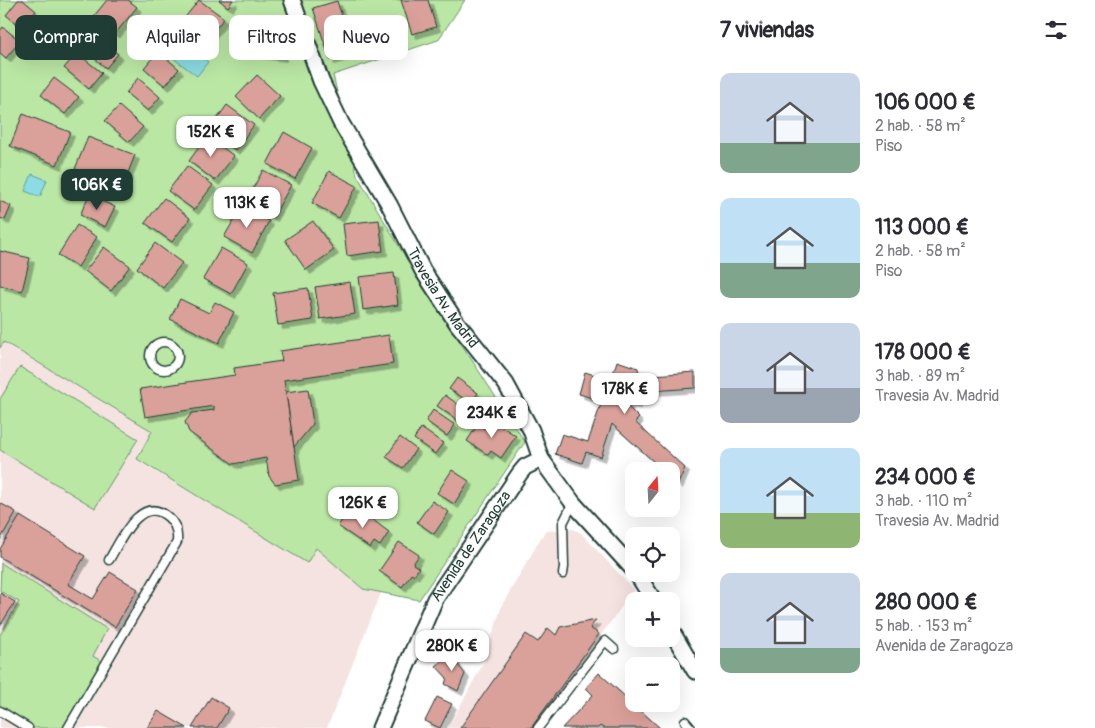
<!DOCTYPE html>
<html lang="es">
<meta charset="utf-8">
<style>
:root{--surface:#fff;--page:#f2f2f3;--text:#2b2b33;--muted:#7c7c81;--accent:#1f3d34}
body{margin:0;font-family:Pangolin,sans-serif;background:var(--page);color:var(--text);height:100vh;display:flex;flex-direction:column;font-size:19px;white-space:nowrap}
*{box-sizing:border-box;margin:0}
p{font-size:16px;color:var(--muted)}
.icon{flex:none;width:28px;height:28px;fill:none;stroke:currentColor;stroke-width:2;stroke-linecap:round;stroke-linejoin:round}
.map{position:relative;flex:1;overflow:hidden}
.panel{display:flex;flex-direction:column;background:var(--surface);width:400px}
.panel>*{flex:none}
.guide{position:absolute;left:15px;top:15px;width:475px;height:45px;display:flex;gap:10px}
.needle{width:32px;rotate:18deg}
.buttons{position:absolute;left:625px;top:462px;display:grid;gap:10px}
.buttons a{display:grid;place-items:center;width:55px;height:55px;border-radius:10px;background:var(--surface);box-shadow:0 5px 20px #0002;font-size:25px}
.price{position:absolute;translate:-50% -42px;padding:0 11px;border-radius:10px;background:#fff;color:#222;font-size:16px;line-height:32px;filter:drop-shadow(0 1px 2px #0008)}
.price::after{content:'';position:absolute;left:50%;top:30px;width:15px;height:11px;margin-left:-8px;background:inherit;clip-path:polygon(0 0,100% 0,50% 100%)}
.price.on{background:var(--accent);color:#fff}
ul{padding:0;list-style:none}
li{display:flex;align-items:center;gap:15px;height:125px;padding:0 25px}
li span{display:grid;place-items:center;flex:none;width:140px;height:100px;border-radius:10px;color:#555}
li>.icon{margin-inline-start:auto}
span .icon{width:60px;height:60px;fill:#fffc;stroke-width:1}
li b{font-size:21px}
h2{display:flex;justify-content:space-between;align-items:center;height:60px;padding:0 25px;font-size:21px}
.chip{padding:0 18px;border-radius:10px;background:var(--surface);box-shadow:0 5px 20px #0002;font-size:18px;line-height:45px}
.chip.on{background:var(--accent);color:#fff}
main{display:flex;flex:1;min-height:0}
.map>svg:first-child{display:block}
.built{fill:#f4e3e1}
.green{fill:#bae7a4;stroke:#6c926c}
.water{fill:#8bdce4;stroke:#609c9e}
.building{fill:#daa19a;stroke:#1f3d34;filter:url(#shadow)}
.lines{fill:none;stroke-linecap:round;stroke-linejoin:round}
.service-casing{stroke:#1f3d34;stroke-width:11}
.minor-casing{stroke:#1f3d34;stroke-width:19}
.service{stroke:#fff;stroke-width:8}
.minor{stroke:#fff;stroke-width:15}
.labels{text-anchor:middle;stroke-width:5;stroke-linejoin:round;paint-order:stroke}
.street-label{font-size:15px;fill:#1f3d34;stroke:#fff}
</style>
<main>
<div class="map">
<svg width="695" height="728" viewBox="0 0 695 728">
<defs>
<filter id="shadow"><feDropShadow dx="4.5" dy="4.5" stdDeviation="0" flood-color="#0004"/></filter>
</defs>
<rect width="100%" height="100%" fill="#fff"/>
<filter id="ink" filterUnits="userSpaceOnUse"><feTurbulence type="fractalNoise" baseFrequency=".02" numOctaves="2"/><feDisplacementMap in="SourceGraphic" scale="10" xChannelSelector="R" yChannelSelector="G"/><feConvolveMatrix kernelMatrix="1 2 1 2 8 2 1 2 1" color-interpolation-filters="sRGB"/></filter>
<g filter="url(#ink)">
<!-- built -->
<g class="built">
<polygon points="3,342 152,431 137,460 307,563 316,548 363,589 381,593 327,728 0,728 0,348"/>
<polygon points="573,529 581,533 634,590 533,728 448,728 484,662 502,605 545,531"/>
</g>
<!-- green -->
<g class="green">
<polygon points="0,0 465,0 438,40 333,75 357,175 412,268 525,442 419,600 363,589 316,548 307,563 137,459 152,431 4,342 0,348"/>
<polygon points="20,367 138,439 95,508 0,450 0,399"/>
<polygon points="1,563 107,629 93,656 106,664 67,725 62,728 30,728 0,709 0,635 19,602 0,591"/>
</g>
<!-- water -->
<g class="water">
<polygon points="175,47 184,53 189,47 208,62 197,76 169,55"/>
<polygon points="32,174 47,180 40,197 25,191"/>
</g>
<!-- building -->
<g class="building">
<polygon points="18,0 23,0 36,11 22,28 6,15"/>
<polygon points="107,0 128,0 137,7 115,34 94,16"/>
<polygon points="199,0 224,18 203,45 178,26"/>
<polygon points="219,0 233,0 228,7"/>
<polygon points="401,0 428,0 436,27 412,34"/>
<polygon points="337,1 354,52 330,60 313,8"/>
<polygon points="252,22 286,26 282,57 249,53"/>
<polygon points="3,27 20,41 6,58 0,53 0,31"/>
<polygon points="97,36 118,54 106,68 85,50"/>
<polygon points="158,51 179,69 165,86 144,68"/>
<polygon points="77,53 102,73 89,89 64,68"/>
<polygon points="257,75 280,96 259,119 236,97"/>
<polygon points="54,78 79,97 65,114 41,95"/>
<polygon points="138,78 160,97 148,111 126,93"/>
<polygon points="227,105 254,125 235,150 209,130"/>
<polygon points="119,106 143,127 129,142 105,121"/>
<polygon points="23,114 70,132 57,165 10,146"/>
<polygon points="284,132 312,148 295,179 267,164"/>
<polygon points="207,136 234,156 215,181 189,161"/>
<polygon points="88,137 135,155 122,188 75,169"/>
<polygon points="187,166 213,185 194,210 168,191"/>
<polygon points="263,170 291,185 273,217 246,201"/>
<polygon points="329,171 357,186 339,218 312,203"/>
<polygon points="89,195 115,207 105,227 80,215"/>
<polygon points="164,198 190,218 172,242 145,223"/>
<polygon points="0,201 11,206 5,220 0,218"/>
<polygon points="242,206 269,221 252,253 224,237"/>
<polygon points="379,220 383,251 347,256 343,224"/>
<polygon points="313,221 334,250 306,270 285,240"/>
<polygon points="77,225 97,237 78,267 58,255"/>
<polygon points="155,243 182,263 163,288 137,268"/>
<polygon points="104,247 130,266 111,291 85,271"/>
<polygon points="221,248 248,263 231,294 203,279"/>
<polygon points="0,251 30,258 22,291 0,285"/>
<polygon points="394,273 398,305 363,310 359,277"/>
<polygon points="350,282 355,314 320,319 315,287"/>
<polygon points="308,288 313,320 278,325 273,293"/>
<polygon points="180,299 209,313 215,302 234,312 219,343 170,319"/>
<polygon points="389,335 393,364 284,380 299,480 275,484 269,476 266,458 233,464 189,432 185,422 192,413 214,410 214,406 145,417 140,389 235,375 234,368 282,361 280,351"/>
<polygon points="617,361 638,368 639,376 695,372 695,388 637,392 633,390 632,394 638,397 636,404 629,403 628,407 639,418 635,422 685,468 678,484 671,478 671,471 664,471 612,424 601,457 586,452 582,463 555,454 562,434 588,442 602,401 579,394 585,372 611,380"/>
<polygon points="457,378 478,393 471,403 449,389"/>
<polygon points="308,389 313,424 294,447 286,392"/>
<polygon points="445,395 466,410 459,421 437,406"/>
<polygon points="433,410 455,425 447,436 426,421"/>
<polygon points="491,419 516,436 501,458 491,451 488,455 467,441 478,424 485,429"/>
<polygon points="421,428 443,443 435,454 414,439"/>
<polygon points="400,437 416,449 403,468 386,457"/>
<polygon points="452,470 469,481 454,504 437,493"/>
<polygon points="432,501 449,512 434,534 417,522"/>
<polygon points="0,503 16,512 0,540"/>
<polygon points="351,508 367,520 369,517 389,532 380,546 374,542 370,548 338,526"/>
<polygon points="20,516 85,556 68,584 93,599 110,572 138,589 115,627 0,557 0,549"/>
<polygon points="399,542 419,555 413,564 419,568 414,575 412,573 402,587 379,571"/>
<polygon points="0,593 15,602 0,626"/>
<polygon points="596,620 590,628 599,634 531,728 460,728 526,634 538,642 548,628 556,635 560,627"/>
<polygon points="450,654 465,674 458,691 445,684 447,678 436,666"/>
<polygon points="599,673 660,728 603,728 600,726 598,728 562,728 593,695 586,688"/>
<polygon points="211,697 229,708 217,728 192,728"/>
<polygon points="437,697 452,704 440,728 425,721"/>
<polygon points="158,711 187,728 147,728"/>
</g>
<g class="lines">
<defs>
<g id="service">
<circle cx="164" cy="356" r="14"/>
<polyline points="563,574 564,567 563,523 573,503"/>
<polyline points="0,711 28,728"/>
<polyline points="685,721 691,728"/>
<path d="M 68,728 L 177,542 C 178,532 176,524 168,517 C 140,493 120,542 109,560"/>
<polyline points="538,728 605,641 614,649"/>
</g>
<g id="minor">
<path id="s1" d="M 292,0 L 321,81 L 341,123 L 389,204 L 423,271 L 457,323 L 506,384 L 531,430 L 541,459 L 573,503 L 634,570"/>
<polyline points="637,574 654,601"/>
<polyline points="671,630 695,671"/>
<path id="s2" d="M 380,728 L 435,599 L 520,473 L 525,467 L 541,459"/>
</g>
</defs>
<!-- service casing -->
<use href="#service" class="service-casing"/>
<!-- minor casing -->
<use href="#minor" class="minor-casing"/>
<!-- service -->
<use href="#service" class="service"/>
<!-- minor -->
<use href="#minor" class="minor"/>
</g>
</g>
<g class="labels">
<!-- street labels -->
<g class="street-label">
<text dy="5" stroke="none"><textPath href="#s1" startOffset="335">Travesia Av. Madrid</textPath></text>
<text dy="5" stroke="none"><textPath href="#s2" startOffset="204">Avenida de Zaragoza</textPath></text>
</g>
</g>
</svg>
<div class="buttons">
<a><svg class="needle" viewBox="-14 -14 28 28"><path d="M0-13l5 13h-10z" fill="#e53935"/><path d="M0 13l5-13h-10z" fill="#7c7c81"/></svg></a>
<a><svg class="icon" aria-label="locate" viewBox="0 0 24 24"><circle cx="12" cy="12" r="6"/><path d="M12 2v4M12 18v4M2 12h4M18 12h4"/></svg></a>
<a>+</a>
<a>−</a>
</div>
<b class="price" style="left:211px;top:158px">152K €</b>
<b class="price on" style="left:97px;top:211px">106K €</b>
<b class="price" style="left:247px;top:229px">113K €</b>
<b class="price" style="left:625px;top:415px">178K €</b>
<b class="price" style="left:492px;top:439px">234K €</b>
<b class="price" style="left:363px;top:529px">126K €</b>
<b class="price" style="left:452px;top:672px">280K €</b>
<div class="guide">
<a class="chip on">Comprar</a>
<a class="chip">Alquilar</a>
<a class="chip">Filtros</a>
<a class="chip">Nuevo</a>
</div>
</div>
<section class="panel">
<h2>7 viviendas<svg class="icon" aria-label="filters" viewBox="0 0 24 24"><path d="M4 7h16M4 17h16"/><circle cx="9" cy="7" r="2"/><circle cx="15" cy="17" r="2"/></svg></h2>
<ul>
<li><span style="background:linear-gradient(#c9d6e8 70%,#7fa58c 0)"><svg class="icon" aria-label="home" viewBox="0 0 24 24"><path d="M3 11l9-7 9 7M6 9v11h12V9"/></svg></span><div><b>106 000 €</b><p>2 hab. · 58 m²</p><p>Piso</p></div></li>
<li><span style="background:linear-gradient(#bfe0f5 65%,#7fa58c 0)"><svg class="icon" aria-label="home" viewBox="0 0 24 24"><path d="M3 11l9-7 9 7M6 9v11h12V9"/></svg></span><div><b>113 000 €</b><p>2 hab. · 58 m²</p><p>Piso</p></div></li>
<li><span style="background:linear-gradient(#c9d6e8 65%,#9aa5b1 0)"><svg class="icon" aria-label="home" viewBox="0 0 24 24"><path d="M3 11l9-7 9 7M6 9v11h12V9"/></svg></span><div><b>178 000 €</b><p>3 hab. · 89 m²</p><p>Travesia Av. Madrid</p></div></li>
<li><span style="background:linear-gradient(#bfe0f5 65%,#8fb573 0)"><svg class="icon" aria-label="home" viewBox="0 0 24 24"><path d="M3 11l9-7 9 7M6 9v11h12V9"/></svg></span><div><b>234 000 €</b><p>3 hab. · 110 m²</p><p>Travesia Av. Madrid</p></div></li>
<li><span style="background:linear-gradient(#c9d6e8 75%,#7fa58c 0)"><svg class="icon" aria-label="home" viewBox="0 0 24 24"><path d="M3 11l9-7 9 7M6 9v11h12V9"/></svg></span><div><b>280 000 €</b><p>5 hab. · 153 m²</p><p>Avenida de Zaragoza</p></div></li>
</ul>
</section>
</main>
